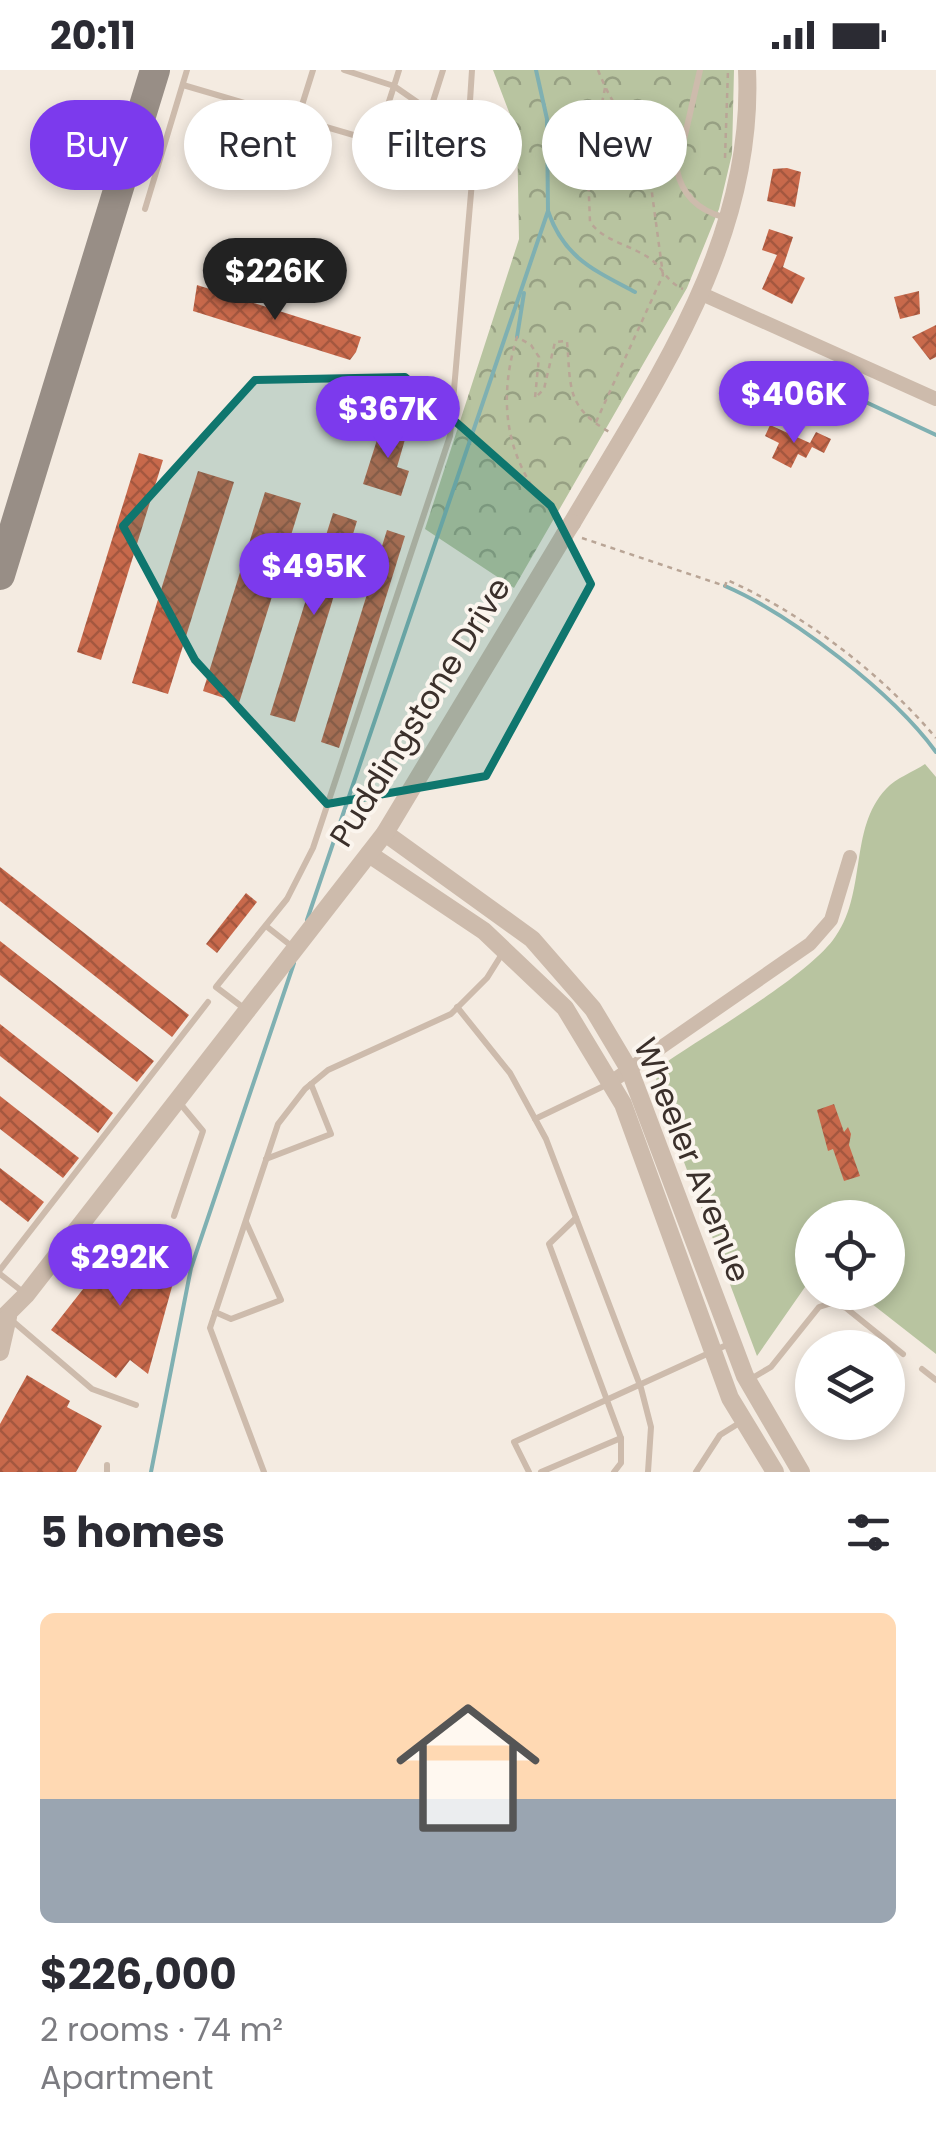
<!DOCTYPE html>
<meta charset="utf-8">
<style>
:root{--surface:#fff;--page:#f2f2f3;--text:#2b2b33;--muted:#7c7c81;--accent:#7c3aed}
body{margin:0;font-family:Poppins,sans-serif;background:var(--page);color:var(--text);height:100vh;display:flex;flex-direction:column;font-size:38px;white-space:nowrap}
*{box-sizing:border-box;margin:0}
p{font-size:32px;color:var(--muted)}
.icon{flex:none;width:55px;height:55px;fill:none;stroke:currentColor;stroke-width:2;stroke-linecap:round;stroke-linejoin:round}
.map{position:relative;height:1402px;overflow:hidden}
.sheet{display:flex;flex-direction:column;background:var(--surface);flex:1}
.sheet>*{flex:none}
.hud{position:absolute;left:30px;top:30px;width:878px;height:90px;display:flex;gap:20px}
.controls{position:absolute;left:795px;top:1130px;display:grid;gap:20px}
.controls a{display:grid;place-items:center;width:110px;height:110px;border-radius:50%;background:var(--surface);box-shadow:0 5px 15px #0003;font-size:50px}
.price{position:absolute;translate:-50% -85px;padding:0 22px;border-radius:35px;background:var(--accent);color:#fff;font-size:32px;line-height:65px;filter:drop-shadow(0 2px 5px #0008)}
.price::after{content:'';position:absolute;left:50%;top:60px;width:30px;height:22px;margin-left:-15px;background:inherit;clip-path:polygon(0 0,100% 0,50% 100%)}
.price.on{background:#222;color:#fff}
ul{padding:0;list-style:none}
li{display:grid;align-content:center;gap:20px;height:530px;padding:0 40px}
li span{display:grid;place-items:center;height:310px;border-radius:15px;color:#555}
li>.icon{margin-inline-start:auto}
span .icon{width:180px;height:180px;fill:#fffc;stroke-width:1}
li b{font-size:42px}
h2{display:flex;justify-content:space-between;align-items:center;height:120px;padding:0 40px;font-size:42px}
.pill{padding:0 35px;border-radius:45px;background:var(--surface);box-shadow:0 5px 15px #0003;font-size:35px;line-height:90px}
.pill.on{background:var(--accent);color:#fff}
.status{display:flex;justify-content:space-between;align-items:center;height:70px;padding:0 50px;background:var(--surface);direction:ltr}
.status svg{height:28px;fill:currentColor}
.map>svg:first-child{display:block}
.green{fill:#b8c4a0}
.forest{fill:url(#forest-crowns)}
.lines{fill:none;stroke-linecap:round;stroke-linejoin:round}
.stream{stroke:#7fb0b2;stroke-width:4}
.taxiway{stroke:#988e86;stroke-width:30}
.building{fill:url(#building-cross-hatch)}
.path{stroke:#b9a596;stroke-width:2.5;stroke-dasharray:5 5;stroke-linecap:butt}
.service{stroke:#cdbbac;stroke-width:6}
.minor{stroke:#cdbbac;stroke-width:14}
.tertiary{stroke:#cdbbac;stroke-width:18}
.tertiary-bridge{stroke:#cdbbac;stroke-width:18}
.marked{fill:#0f766e;fill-opacity:0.2;stroke:#0f766e;stroke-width:8;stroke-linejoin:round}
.labels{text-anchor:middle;stroke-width:8;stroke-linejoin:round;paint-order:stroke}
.street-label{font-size:32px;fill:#3b302b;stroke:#fbf5ee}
</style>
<div class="status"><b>20:11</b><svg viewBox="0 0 49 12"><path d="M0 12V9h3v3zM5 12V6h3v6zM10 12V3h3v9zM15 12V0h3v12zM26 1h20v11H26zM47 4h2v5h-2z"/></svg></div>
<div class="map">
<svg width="936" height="1402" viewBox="0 0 936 1402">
<defs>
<pattern id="forest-crowns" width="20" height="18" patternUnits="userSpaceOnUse" patternTransform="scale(2.5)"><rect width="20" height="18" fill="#b8c4a0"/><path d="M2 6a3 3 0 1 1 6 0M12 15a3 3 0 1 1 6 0" fill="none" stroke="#97a083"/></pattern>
<pattern id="building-cross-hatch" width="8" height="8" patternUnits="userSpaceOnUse" patternTransform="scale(2.5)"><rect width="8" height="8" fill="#c8694b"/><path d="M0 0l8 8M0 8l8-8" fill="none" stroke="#a4573f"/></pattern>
</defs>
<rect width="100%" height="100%" fill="#f4ebe1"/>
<!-- green -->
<path class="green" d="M 925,694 L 936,707 L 936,1284 L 858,1223 L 888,1222 L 888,1148 L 812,1148 L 812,1207 L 757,1286 L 655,1015 L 659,997 C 705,965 802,910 833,870 C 868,825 848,759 886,719 C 896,708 913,702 925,694 Z"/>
<!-- forest -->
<polygon class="forest" points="493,0 734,0 732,84 719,139 687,218 514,518 425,459 519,169 517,63"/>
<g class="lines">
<!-- stream -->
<g class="stream">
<path d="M 548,141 C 564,188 594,200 635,222"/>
<polyline points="517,267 524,223"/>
<polyline points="808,305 936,365"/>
<path d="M 725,516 C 792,545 893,623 936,682"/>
<polyline points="307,850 548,141 547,49 536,0"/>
<polyline points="151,1402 191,1198 294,893"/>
</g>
<!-- taxiway -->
<polyline class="taxiway" points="0,505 155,0"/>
</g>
<!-- building -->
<g class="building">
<polygon points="787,98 801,102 795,137 767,131 773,99"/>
<polygon points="769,159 793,167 783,197 805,208 792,234 762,219 777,185 762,180"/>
<polygon points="197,215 361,267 356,282 350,290 193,241"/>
<polygon points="919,221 920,244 900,249 894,227"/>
<polygon points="936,255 936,287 930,290 912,267"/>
<polygon points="383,351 408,359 397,397 409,401 401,426 363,414"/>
<polygon points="770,355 810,373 816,362 831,369 824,383 812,377 806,388 798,384 791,398 772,388 779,373 765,366"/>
<polygon points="139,383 163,390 101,590 77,582"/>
<polygon points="198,401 234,412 168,624 132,613"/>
<polygon points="265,422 301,433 239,633 203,621"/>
<polygon points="333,443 357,451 295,652 270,645"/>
<polygon points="387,460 405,466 339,678 321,672"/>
<polygon points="0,797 189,945 172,967 0,831"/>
<polygon points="246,823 257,832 217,883 206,874"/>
<polygon points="0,871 154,991 137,1012 0,905"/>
<polygon points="0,954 113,1043 98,1063 0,986"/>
<polygon points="0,1026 79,1088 63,1108 0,1059"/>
<polygon points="834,1034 844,1062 848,1057 851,1064 849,1075 860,1106 844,1111 833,1079 828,1081 817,1040"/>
<polygon points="0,1098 44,1132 28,1152 0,1130"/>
<polygon points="127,1163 176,1202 148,1304 130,1290 116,1308 51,1260"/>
<polygon points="27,1305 70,1331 67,1337 102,1356 76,1402 0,1402 0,1354"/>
</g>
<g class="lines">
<!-- path -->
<g class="path">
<path d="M 598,0 C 613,38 632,66 670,81"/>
<path d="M 605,18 L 588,103 L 590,152 C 605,173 634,175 653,191 C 665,201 667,212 683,219"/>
<polyline points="725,88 728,0"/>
<polyline points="596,352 663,205 645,71"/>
<path d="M 556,447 C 507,395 496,335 517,267 L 531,275 L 539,287 L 535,328 L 544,319 L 555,272 L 567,271 C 571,319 566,337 611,363"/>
<path d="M 582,468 L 725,516 L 727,510 C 804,544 882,604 936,668"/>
</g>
<!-- service -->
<g class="service">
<polyline points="344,0 394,16 375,75"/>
<polyline points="399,0 394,16 430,41"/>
<polyline points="443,0 430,41 448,61 469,72"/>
<path d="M 700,0 L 677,100 C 682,125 698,140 723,147"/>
<polyline points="183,15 473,100"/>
<polyline points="297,51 313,0"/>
<polyline points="145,139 187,0"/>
<polyline points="423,338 453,347"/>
<polyline points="266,856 294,878"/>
<polyline points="457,937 510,1003 546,1069 641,1318 651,1357 648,1402"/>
<polyline points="245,939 216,917 287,829 313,778 450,366 473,100 468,62 472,0"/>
<polyline points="535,1049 606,1015"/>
<polyline points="266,1089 331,1064 311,1014"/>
<polyline points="174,1146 203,1061 178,1031"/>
<polyline points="576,1148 549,1174 621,1368 621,1393 614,1402"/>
<polyline points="0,1200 208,932"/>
<polyline points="0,1204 23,1222"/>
<polyline points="215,1242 231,1249 281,1230 246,1152"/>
<polyline points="9,1248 92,1319 136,1335"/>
<polyline points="922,1299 936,1310"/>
<polyline points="749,1310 771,1297 819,1237 832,1233 846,1238 903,1284"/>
<polyline points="107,1395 107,1402"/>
<polyline points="264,1402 210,1258 278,1054 305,1019 328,1000 451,944 487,908 502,884"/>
<polyline points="529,1402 514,1372 731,1273"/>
<polyline points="541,1402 621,1368"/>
<polyline points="696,1402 720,1365 741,1352"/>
</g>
<!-- minor -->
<g class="minor">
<polyline points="702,224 936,329"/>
<polyline points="611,1012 810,874 831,850 850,787"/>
</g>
<!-- tertiary -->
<g class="tertiary">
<path d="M 572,453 C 654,313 755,171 747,0"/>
<polyline points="385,763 532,869 593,939 630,1001 745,1306 801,1402"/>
<polyline points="369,784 484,861 565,938 623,1034 730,1328 775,1402"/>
<polyline points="0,1251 26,1225 385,763 565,464"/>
<polyline points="0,1282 8,1247"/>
</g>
<!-- tertiary-bridge -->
<polyline class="tertiary-bridge" points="565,464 572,453"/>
</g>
<!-- marked area -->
<path class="marked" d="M 405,307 L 551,436 L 591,514 L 486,706 L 327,734 L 195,590 L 123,456 L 255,310 Z"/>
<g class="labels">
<!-- street labels -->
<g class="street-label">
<text transform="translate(420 642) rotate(-58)" y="11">Puddingstone Drive</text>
<text transform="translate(692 1090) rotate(68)" y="11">Wheeler Avenue</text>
</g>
</g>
</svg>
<div class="controls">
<a><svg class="icon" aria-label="locate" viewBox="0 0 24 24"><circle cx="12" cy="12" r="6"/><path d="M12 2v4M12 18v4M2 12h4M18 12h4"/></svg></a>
<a><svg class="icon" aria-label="layers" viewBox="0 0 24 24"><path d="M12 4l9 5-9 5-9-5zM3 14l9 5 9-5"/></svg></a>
</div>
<b class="price on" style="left:275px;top:253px">$226K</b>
<b class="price" style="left:794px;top:376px">$406K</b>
<b class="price" style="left:388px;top:391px">$367K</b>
<b class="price" style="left:314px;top:548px">$495K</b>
<b class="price" style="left:120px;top:1239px">$292K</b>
<div class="hud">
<a class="pill on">Buy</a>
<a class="pill">Rent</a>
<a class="pill">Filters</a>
<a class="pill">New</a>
</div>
</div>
<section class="sheet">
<h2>5 homes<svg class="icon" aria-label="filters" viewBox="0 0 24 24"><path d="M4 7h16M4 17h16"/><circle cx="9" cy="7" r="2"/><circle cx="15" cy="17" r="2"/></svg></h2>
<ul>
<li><span style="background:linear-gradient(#ffd9b3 60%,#9aa5b1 0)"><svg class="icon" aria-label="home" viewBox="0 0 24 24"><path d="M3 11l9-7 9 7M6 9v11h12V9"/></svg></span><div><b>$226,000</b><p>2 rooms · 74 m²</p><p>Apartment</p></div></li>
</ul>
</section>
